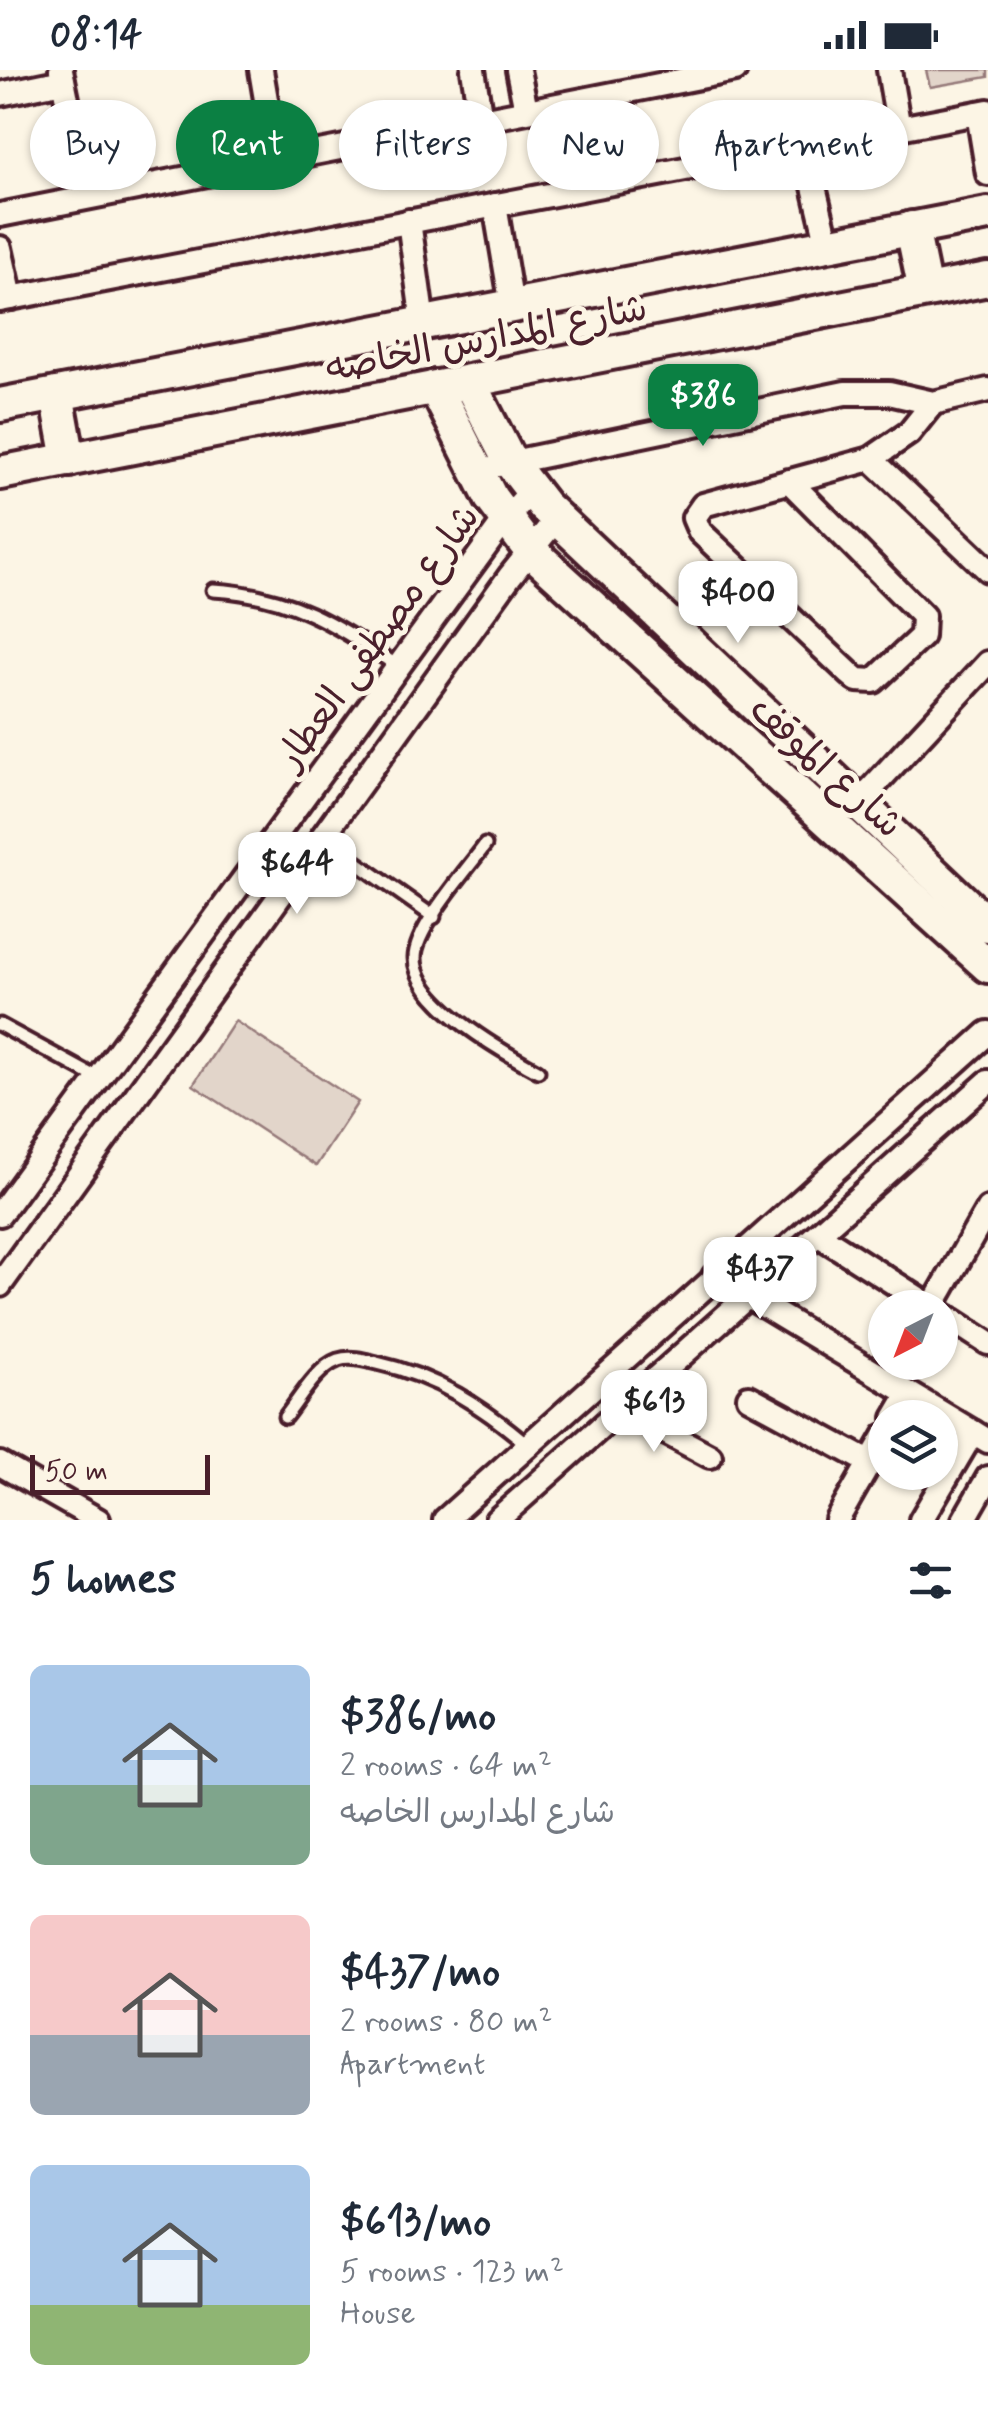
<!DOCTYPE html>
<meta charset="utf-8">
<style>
:root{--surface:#fff;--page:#f6f6f7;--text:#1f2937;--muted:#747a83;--accent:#0b8043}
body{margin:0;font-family:Mynerve,"Playpen Sans Arabic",sans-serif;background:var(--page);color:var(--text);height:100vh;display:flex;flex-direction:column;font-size:38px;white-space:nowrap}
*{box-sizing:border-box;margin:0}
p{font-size:32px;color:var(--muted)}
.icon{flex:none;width:55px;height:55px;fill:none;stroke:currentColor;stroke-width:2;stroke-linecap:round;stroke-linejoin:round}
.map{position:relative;height:1450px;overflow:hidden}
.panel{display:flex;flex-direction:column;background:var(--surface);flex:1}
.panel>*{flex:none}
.banner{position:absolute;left:30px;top:30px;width:930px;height:90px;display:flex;gap:20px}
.needle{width:65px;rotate:222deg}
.fabs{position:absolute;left:868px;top:1220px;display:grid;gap:20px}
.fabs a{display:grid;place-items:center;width:90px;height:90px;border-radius:50%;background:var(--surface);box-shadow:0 2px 8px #0004;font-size:50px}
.scale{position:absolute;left:30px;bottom:25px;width:180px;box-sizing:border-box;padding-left:10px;border:5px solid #4a1f2b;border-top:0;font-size:28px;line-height:35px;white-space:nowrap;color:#4a1f2b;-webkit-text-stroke:8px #fcf5e5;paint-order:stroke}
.price{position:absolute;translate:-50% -85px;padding:0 22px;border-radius:20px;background:#fff;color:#222;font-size:32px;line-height:65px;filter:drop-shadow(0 2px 5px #0008)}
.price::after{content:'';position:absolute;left:50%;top:60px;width:30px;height:22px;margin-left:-15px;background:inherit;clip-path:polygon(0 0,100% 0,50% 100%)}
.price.selected{background:var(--accent);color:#fff}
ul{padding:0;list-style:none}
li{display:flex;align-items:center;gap:30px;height:250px;padding:0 30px}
li span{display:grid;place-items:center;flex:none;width:280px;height:200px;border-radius:15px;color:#555}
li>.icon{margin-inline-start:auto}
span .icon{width:120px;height:120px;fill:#fffc;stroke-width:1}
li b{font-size:42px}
h2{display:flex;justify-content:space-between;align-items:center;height:120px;padding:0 30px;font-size:42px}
.chip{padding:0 35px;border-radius:45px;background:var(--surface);box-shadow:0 2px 8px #0004;font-size:35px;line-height:90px}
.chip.selected{background:var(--accent);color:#fff}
.status{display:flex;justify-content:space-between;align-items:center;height:70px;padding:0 50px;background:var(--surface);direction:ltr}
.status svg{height:28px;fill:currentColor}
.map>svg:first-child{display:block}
.green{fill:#e2d5ca;stroke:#967a7a;stroke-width:2.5}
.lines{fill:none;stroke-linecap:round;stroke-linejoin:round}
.lane-casing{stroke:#4a1f2b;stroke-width:19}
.street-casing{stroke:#4a1f2b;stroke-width:30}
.secondary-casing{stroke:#4a1f2b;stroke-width:40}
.lane{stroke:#fcf5e5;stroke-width:11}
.street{stroke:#fcf5e5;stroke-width:22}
.secondary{stroke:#fcf5e5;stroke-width:32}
.labels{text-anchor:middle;stroke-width:10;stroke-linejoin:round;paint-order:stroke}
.street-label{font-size:38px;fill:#4a1f2b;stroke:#fcf5e5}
</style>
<div class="status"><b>08:14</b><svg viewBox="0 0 49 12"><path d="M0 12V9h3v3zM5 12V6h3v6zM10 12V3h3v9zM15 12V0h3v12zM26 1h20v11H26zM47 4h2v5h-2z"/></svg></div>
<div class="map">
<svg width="988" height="1450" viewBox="0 0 988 1450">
<rect width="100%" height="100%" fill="#fcf5e5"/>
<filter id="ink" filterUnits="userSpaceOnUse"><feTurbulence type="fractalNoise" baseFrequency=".01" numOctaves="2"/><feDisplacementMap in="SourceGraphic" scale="20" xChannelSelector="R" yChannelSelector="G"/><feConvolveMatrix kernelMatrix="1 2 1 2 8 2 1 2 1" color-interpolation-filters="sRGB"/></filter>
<g filter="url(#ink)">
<!-- green -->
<g class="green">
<polygon points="926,0 988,0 988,7 930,17"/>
<polygon points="235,951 358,1032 316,1096 193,1015"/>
</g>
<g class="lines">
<defs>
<g id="lane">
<path d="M 213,520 C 288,524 337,554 397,596"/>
<polyline points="322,768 434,847"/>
<path d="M 485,775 C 467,800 415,858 415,888 C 415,933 503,982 538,1001"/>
<polyline points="0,955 97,1008"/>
<path d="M 285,1347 C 299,1330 316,1298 338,1290 C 351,1286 365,1290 377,1293 C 436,1306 482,1336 528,1375"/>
</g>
<g id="street">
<polyline points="61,0 87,127"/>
<polyline points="261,0 276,89"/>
<polyline points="473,0 481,49"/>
<polyline points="518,0 526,40"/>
<polyline points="889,0 899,59"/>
<polyline points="0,24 63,11"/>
<polyline points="978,43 988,104"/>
<polyline points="804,75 828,175"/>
<polyline points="495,135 512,236"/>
<polyline points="0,145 735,0"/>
<polyline points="409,151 423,253"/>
<polyline points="0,178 11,228"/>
<polyline points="0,230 988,41"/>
<polyline points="871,389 988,500"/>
<polyline points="498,395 845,323 889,323 933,333 988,320"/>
<polyline points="789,411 923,546 922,566 874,611 857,610 850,604 700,462 694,448 703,435 871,389 909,363 933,333"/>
<polyline points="859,732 988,593"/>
<polyline points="0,1144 505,450 531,421"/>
<polyline points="819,1165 933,1238"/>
<polyline points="714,1206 988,1371"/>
<polyline points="0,1215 510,506 557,448"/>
<polyline points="932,1237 988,1139"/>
<polyline points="940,1242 988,1273"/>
<polyline points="749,1327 869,1392"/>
<polyline points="622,1339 710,1386"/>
<polyline points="895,1348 909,1324"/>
<polyline points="0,1394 98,1450"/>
<polyline points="445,1450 988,963"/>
<polyline points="497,1450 988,1012"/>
<polyline points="837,1450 885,1366"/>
<polyline points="921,1450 973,1362"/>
<polyline points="964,1450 988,1408"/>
</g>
<g id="secondary">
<polyline points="912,158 925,221"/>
<polyline points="469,312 510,392 544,436 988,855"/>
<polyline points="435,317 491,428 530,480 988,896"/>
<polyline points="57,324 69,390"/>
<polyline points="0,335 988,144"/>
<polyline points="0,403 988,209"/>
</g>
</defs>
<!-- lane casing -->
<use href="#lane" class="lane-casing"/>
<!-- street casing -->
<use href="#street" class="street-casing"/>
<!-- secondary casing -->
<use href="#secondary" class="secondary-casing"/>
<!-- lane -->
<use href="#lane" class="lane"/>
<!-- street -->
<use href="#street" class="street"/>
<!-- secondary -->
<use href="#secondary" class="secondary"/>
</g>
</g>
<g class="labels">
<!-- street labels -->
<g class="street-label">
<text transform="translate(486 267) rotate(-11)" y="13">شارع المدارس الخاصه</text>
<text transform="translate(377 566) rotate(-54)" y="13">شارع مصطفى العطار</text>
<text transform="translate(827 696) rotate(42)" y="13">شارع الموقف</text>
</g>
</g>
</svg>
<div class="fabs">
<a><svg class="needle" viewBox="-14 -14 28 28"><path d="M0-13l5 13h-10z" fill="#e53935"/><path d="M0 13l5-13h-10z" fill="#747a83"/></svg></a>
<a><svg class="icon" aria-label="layers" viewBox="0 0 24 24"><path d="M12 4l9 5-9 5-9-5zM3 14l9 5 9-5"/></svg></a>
</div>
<div class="scale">50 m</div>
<b class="price selected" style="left:703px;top:379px">$386</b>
<b class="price" style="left:738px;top:576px">$400</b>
<b class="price" style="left:297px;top:847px">$644</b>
<b class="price" style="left:760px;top:1252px">$437</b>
<b class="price" style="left:654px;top:1385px">$613</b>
<div class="banner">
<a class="chip">Buy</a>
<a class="chip selected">Rent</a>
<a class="chip">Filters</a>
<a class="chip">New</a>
<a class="chip">Apartment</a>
</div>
</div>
<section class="panel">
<h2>5 homes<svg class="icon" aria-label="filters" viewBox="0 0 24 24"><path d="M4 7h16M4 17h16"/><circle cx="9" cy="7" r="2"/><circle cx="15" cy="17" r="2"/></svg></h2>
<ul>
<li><span style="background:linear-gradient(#a9c7e8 60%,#7fa58c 0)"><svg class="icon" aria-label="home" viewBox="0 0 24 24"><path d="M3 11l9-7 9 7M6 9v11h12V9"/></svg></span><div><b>$386/mo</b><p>2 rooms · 64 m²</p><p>شارع المدارس الخاصه</p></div></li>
<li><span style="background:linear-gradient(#f6c9c9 60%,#9aa5b1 0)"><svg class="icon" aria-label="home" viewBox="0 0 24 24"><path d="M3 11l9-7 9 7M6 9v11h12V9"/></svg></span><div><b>$437/mo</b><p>2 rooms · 80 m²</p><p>Apartment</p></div></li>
<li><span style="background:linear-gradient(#a9c7e8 70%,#8fb573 0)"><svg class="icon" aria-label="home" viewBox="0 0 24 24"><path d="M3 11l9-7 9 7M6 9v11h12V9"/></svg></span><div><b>$613/mo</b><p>5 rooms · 123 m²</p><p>House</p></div></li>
</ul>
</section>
